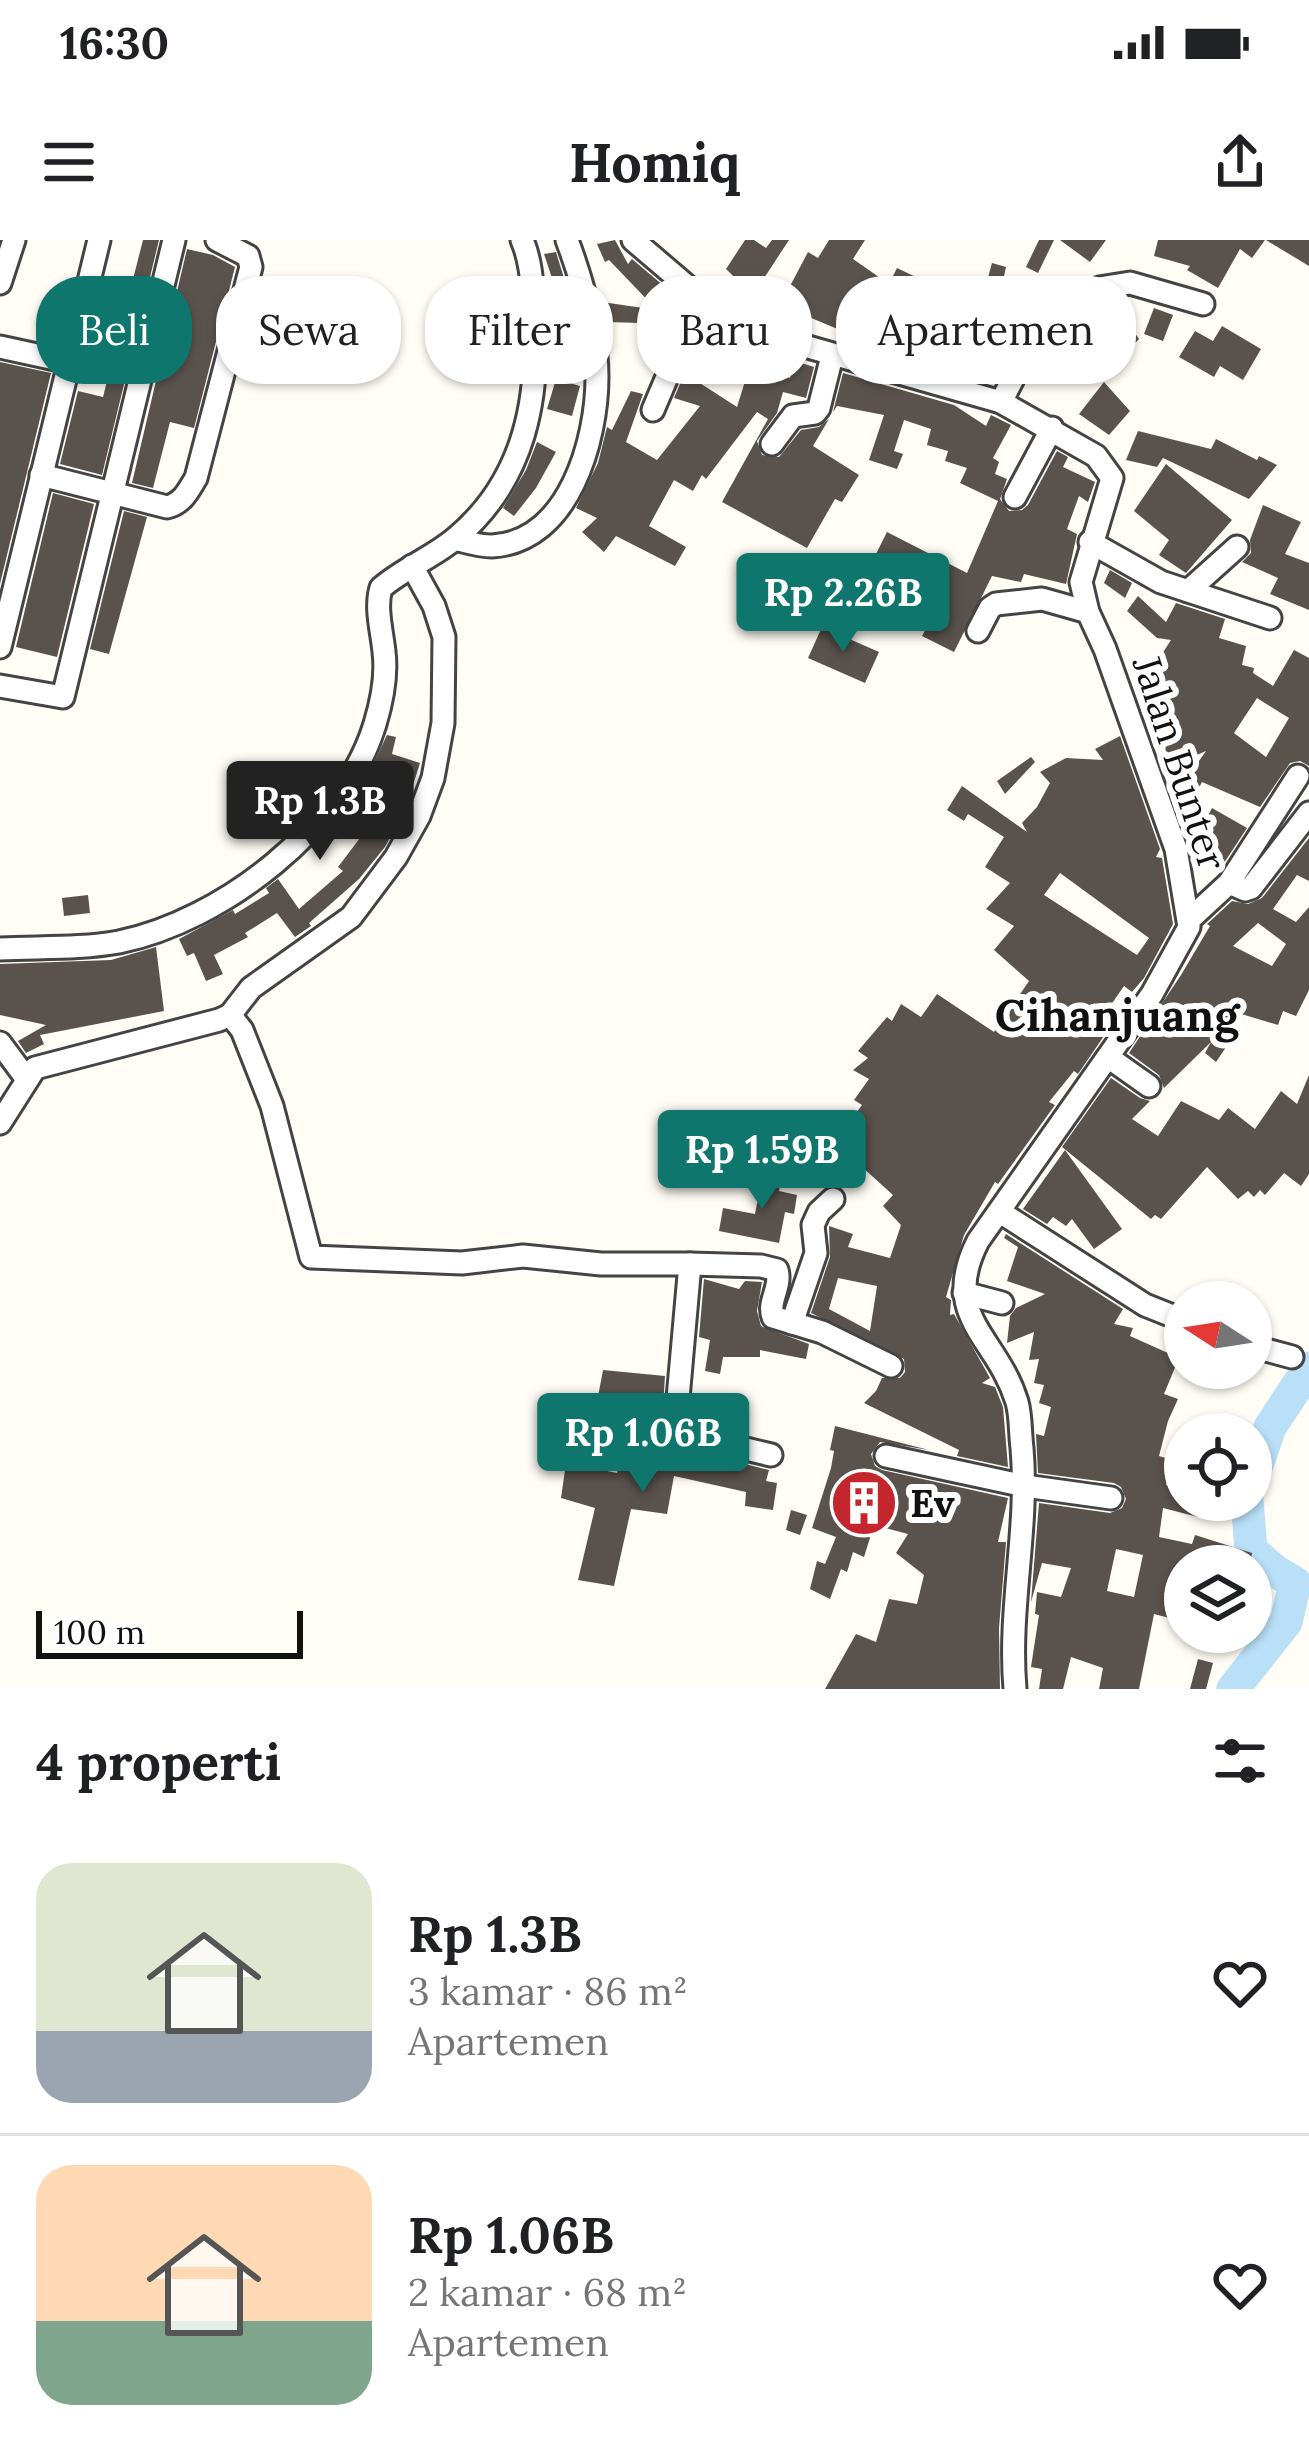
<!DOCTYPE html>
<html lang="id">
<meta charset="utf-8">
<style>
:root{--surface:#fff;--page:#f6f6f6;--text:#202124;--muted:#757577;--line:#e0e0e0;--accent:#0f766e}
body{margin:0;font-family:Lora,serif;background:var(--page);color:var(--text);height:100vh;display:flex;flex-direction:column;font-size:45px;white-space:nowrap}
*{box-sizing:border-box;margin:0}
p{font-size:39px;color:var(--muted)}
.icon{flex:none;width:66px;height:66px;fill:none;stroke:currentColor;stroke-width:2;stroke-linecap:round;stroke-linejoin:round}
.map{position:relative;height:1449px;overflow:hidden}
.panel{display:flex;flex-direction:column;background:var(--surface);flex:1}
.panel>*{flex:none}
.banner{position:absolute;left:36px;top:36px;width:1239px;height:108px;display:flex;gap:24px}
.needle{width:78px;rotate:282deg}
.controls{position:absolute;left:1164px;top:1041px;display:grid;gap:24px}
.controls a{display:grid;place-items:center;width:108px;height:108px;border-radius:50%;background:var(--surface);box-shadow:0 3px 9px #0004;font-size:60px}
.scale{position:absolute;left:36px;bottom:30px;width:267px;box-sizing:border-box;padding-left:12px;border:6px solid #111;border-top:0;font-size:33px;line-height:42px;white-space:nowrap;color:#111;-webkit-text-stroke:9px #fff;paint-order:stroke}
.price{position:absolute;translate:-50% -102px;padding:0 27px;border-radius:12px;background:var(--accent);color:#fff;font-size:39px;line-height:78px;filter:drop-shadow(0 3px 6px #0008)}
.price::after{content:'';position:absolute;left:50%;top:72px;width:36px;height:27px;margin-left:-18px;background:inherit;clip-path:polygon(0 0,100% 0,50% 100%)}
.price.active{background:#222;color:#fff}
ul{padding:0;list-style:none}
li{display:flex;align-items:center;gap:36px;height:300px;padding:0 36px}
li+li{border-top:3px solid var(--line)}
li span{display:grid;place-items:center;flex:none;width:336px;height:240px;border-radius:36px;color:#555}
li>.icon{margin-inline-start:auto}
span .icon{width:144px;height:144px;fill:#fffc;stroke-width:1}
li b{font-size:51px}
h2{display:flex;justify-content:space-between;align-items:center;height:144px;padding:0 36px;font-size:51px}
.tag{padding:0 42px;border-radius:48px;background:var(--surface);box-shadow:0 3px 9px #0004;font-size:42px;line-height:108px}
.tag.active{background:var(--accent);color:#fff}
.status{display:flex;justify-content:space-between;align-items:center;height:84px;padding:0 60px;background:var(--surface);direction:ltr}
.status svg{height:33px;fill:currentColor}
header{display:flex;justify-content:space-between;align-items:center;height:156px;padding:0 36px;background:var(--surface);font-size:54px;font-weight:700}
.map>svg:first-child{display:block}
.lines{fill:none;stroke-linecap:round;stroke-linejoin:round}
.river{stroke:#b9e0f7;stroke-width:33}
.building{fill:#5a524d;fill-rule:evenodd}
.minor-casing{stroke:#444;stroke-width:27}
.minor{stroke:#fff;stroke-width:21}
.labels{text-anchor:middle;stroke-width:12;stroke-linejoin:round;paint-order:stroke}
.street-label{font-size:39px;fill:#111;stroke:#fff}
.poi-label{font-size:39px;font-weight:bold;fill:#111;stroke:#fff;text-anchor:start}
.quarter-label{font-size:45px;font-weight:bold;fill:#111;stroke:#fff}
</style>
<div class="status"><b>16:30</b><svg viewBox="0 0 49 12"><path d="M0 12V9h3v3zM5 12V6h3v6zM10 12V3h3v9zM15 12V0h3v12zM26 1h20v11H26zM47 4h2v5h-2z"/></svg></div>
<header><svg class="icon" aria-label="menu" viewBox="0 0 24 24"><path d="M4 6h16M4 12h16M4 18h16"/></svg>Homiq<svg class="icon" aria-label="share" viewBox="0 0 24 24"><path d="M12 15V3M7 8l5-5 5 5M5 13v7h14v-7"/></svg></header>
<div class="map">
<svg width="1309" height="1449" viewBox="0 0 1309 1449">
<rect width="100%" height="100%" fill="#fffdf5"/>
<g class="lines">
<!-- river -->
<g class="river">
<polyline points="1251,1243 1270,1187 1309,1128"/>
<polyline points="1233,1449 1286,1382 1295,1343 1275,1331 1251,1310 1247,1260"/>
</g>
</g>
<!-- building -->
<g class="building">
<polygon points="143,0 159,0 102,235 60,224 78,151 103,157"/>
<polygon points="615,0 628,24 632,19 678,58 676,62 688,66 668,95 640,88 641,83 606,82 602,62 657,70 609,20 605,22 597,4"/>
<polygon points="745,0 754,0 766,8 772,0 789,0 753,55 726,29"/>
<path d="M 829,0 L 865,0 L 853,19 L 889,44 L 897,28 L 922,40 L 921,43 L 950,56 L 942,74 L 975,85 L 992,23 L 1006,27 L 995,78 L 1021,89 L 993,144 L 837,100 L 840,90 L 780,65 L 808,12 L 818,18 ZM 880,55 L 913,69 L 908,78 L 922,86 L 909,115 L 859,102 Z"/>
<polygon points="1039,0 1054,0 1038,33 1026,27"/>
<polygon points="1060,0 1106,0 1090,22"/>
<polygon points="1158,0 1265,0 1252,18 1240,9 1218,48 1187,30 1190,26 1154,16"/>
<polygon points="1266,0 1309,0 1309,26"/>
<polygon points="187,9 213,15 235,27 194,188 170,182 153,248 132,243"/>
<polygon points="556,12 564,38 572,66 564,67 561,40 553,41 544,14"/>
<polygon points="1154,68 1173,75 1163,101 1144,94"/>
<polygon points="1125,79 1139,99 1124,115 1110,98"/>
<polygon points="711,86 740,101 729,122 701,109 692,138 737,167 751,122 790,138 795,121 814,127 806,158 783,152 777,173 757,201 762,215 779,217 801,190 819,187 829,179 813,206 859,235 842,262 835,259 807,308 722,262 768,179 757,172 706,239 702,235 693,251 674,240 649,286 686,307 675,326 616,296 604,312 582,292 597,278 576,268 598,223 607,187 612,190 631,151 643,154 626,202 657,220 700,166 674,158 697,104"/>
<polygon points="1222,86 1261,109 1243,140 1220,126 1214,137 1179,117 1195,91 1213,101"/>
<polygon points="0,122 51,133 0,344"/>
<polygon points="843,133 954,165 986,186 991,175 1011,185 993,218 999,222 995,234 1007,239 1000,259 1009,271 1022,270 1028,265 1057,211 1068,217 1063,227 1095,242 1088,262 1079,256 1067,289 1077,294 1066,344 1024,334 1021,342 992,336 954,412 922,396 946,350 876,314 887,292 967,333 998,261 960,243 967,228 945,221 948,211 927,205 931,189 904,180 894,211 903,214 897,229 869,220 884,175 837,166 833,172"/>
<polygon points="556,139 580,146 572,176 547,169"/>
<polygon points="1104,142 1130,171 1109,195 1079,174"/>
<polygon points="1138,191 1211,209 1216,199 1257,220 1259,216 1277,225 1249,259 1163,218 1157,227 1126,220"/>
<polygon points="537,202 556,212 536,248 514,276 503,268 526,230"/>
<polygon points="1166,224 1232,280 1186,333 1159,315 1169,300 1134,271"/>
<polygon points="53,253 94,264 57,417 16,407"/>
<polygon points="1263,265 1301,282 1285,314 1309,323 1309,370 1270,354 1278,338 1242,322 1251,313 1250,300"/>
<polygon points="124,271 147,277 109,414 90,409"/>
<polygon points="1110,330 1132,343 1125,358 1104,343"/>
<path d="M 1138,356 L 1166,382 L 1176,363 L 1225,379 L 1219,398 L 1246,406 L 1242,425 L 1254,428 L 1253,433 L 1273,446 L 1294,410 L 1309,418 L 1309,526 L 1300,521 L 1290,523 L 1260,567 L 1202,542 L 1191,563 L 1178,551 L 1206,511 L 1169,527 L 1161,486 L 1146,456 L 1156,439 L 1149,434 L 1171,400 L 1157,398 L 1127,371 ZM 1257,458 L 1289,478 L 1266,517 L 1234,493 Z"/>
<polygon points="822,387 879,412 865,443 808,418"/>
<polygon points="387,495 396,497 392,514 420,523 405,570 385,607 359,639 309,683 311,686 295,697 277,673 245,693 248,697 214,715 223,734 206,741 194,713 187,716 179,699 233,670 235,674 269,653 266,648 278,639 299,669 343,631 338,627 360,598 336,582 357,558"/>
<path d="M 1120,496 L 1160,609 L 1156,617 L 1162,618 L 1173,684 L 1144,738 L 1132,752 L 1124,746 L 1097,785 L 1106,793 L 1078,834 L 1074,831 L 1049,862 L 1055,865 L 998,944 L 995,942 L 964,995 L 946,1057 L 951,1060 L 950,1075 L 954,1074 L 990,1138 L 982,1143 L 995,1147 L 1003,1167 L 1008,1227 L 957,1216 L 959,1210 L 864,1163 L 876,1151 L 882,1138 L 900,1138 L 905,1132 L 904,1119 L 811,1073 L 830,1017 L 829,986 L 853,994 L 848,1007 L 890,1018 L 901,985 L 883,966 L 893,955 L 861,926 L 842,939 L 834,926 L 851,910 L 844,905 L 850,892 L 845,888 L 862,865 L 854,860 L 869,839 L 853,830 L 868,818 L 858,811 L 887,777 L 892,781 L 901,764 L 921,777 L 937,754 L 994,792 L 1029,741 L 994,710 L 1014,686 L 986,669 L 1010,643 L 985,627 L 1004,597 L 968,574 L 964,581 L 947,570 L 962,546 L 1027,592 L 1022,583 L 1037,567 L 1050,543 L 1040,532 L 1066,518 L 1103,520 L 1095,509 ZM 1060,633 L 1149,698 L 1137,715 L 1044,655 ZM 838,1038 L 877,1046 L 870,1091 L 829,1069 Z"/>
<polygon points="1031,517 1035,522 1005,554 997,541"/>
<polygon points="1212,568 1247,588 1222,626 1192,606"/>
<path d="M 1309,598 L 1309,641 L 1297,635 L 1273,669 L 1296,682 L 1309,667 L 1309,750 L 1296,776 L 1283,771 L 1278,785 L 1238,773 L 1235,794 L 1216,822 L 1205,813 L 1211,802 L 1164,848 L 1159,835 L 1129,813 L 1181,735 L 1210,686 L 1207,684 L 1232,661 L 1248,664 L 1262,658 ZM 1258,683 L 1286,704 L 1272,726 L 1233,706 Z"/>
<polygon points="88,655 90,673 64,676 62,658"/>
<polygon points="156,707 164,771 40,795 44,804 26,813 18,801 46,785 0,775 0,724 111,720"/>
<polygon points="1309,835 1309,934 1301,946 1284,933 1265,955 1260,950 1254,957 1248,951 1238,959 1207,927 1161,979 1155,975 1151,979 1062,907 1111,838 1140,858 1150,861 1132,879 1158,896 1181,861 1219,880 1228,868 1255,889 1281,851 1297,864"/>
<polygon points="1065,910 1122,989 1094,1009 1072,979 1066,986 1053,977 1047,984 1023,969"/>
<polygon points="764,928 783,932 779,951 797,955 794,974 785,972 779,1003 719,991 723,968 755,974"/>
<path d="M 1006,994 L 1123,1069 L 1114,1084 L 1133,1088 L 1130,1096 L 1179,1118 L 1164,1154 L 1178,1159 L 1168,1181 L 1159,1216 L 1172,1220 L 1166,1245 L 1185,1249 L 1185,1260 L 1203,1260 L 1198,1277 L 1163,1268 L 1159,1297 L 1192,1304 L 1195,1295 L 1252,1313 L 1250,1326 L 1209,1323 L 1185,1326 L 1185,1382 L 1154,1374 L 1139,1449 L 1099,1449 L 1103,1428 L 1071,1417 L 1063,1449 L 1039,1449 L 1042,1429 L 1031,1427 L 1039,1375 L 1035,1374 L 1037,1352 L 1061,1357 L 1071,1328 L 1042,1323 L 1031,1362 L 1039,1263 L 1110,1273 L 1122,1268 L 1126,1259 L 1121,1247 L 1114,1243 L 1038,1233 L 1036,1194 L 1044,1196 L 1051,1167 L 1039,1163 L 1044,1145 L 1034,1143 L 1039,1119 L 1029,1120 L 1034,1092 L 1007,1103 L 1010,1076 L 1016,1068 L 1045,1054 L 1007,1041 L 1018,1007 L 1004,998 ZM 1116,1309 L 1143,1315 L 1134,1357 L 1107,1351 Z"/>
<polygon points="704,1039 739,1049 745,1041 762,1042 757,1071 761,1086 809,1104 806,1119 760,1110 760,1117 723,1117 720,1134 705,1131 710,1100 699,1097"/>
<polygon points="603,1130 665,1136 661,1196 644,1192 648,1172 597,1162"/>
<polygon points="835,1186 929,1210 880,1202 871,1214 875,1226 882,1230 1008,1258 998,1302 1006,1302 999,1388 1000,1449 825,1449 856,1394 876,1402 889,1359 917,1364 924,1335 896,1313 908,1294 874,1285 864,1317 853,1312 847,1332 841,1329 830,1359 810,1349 817,1321 825,1324 836,1297 812,1288 831,1228 834,1211 830,1210"/>
<polygon points="571,1188 589,1191 582,1226 617,1233 624,1200 646,1205 641,1226 668,1231 672,1215 698,1221 700,1213 769,1230 766,1241 777,1243 773,1270 745,1266 746,1252 674,1236 667,1274 631,1269 614,1346 578,1340 595,1268 561,1258"/>
<polygon points="791,1270 807,1275 800,1295 786,1290"/>
<polygon points="1198,1419 1213,1423 1206,1449 1190,1449"/>
</g>
<g class="lines">
<defs>
<g id="minor">
<path d="M 633,0 L 708,64 L 766,95 L 1001,162 L 1096,216 L 1112,238 L 1081,342 L 1088,372 L 1105,409 L 1176,609 L 1189,687 L 1152,754 L 978,1001 C 939,1077 997,1096 1017,1162 C 1021,1176 1020,1193 1022,1208 C 1029,1288 1008,1368 1015,1449"/>
<polyline points="0,43 14,0"/>
<polyline points="0,107 69,122"/>
<polyline points="1001,162 1034,98 1099,48 1130,43 1203,64"/>
<polyline points="653,170 684,97 708,64"/>
<polyline points="772,204 793,176 815,173 819,168 832,116"/>
<path d="M 41,235 L 167,267 C 183,263 188,251 196,238 L 251,27 L 248,16 L 217,0"/>
<polyline points="1015,257 1052,188"/>
<path d="M 455,299 C 467,302 479,306 492,306 C 569,302 597,200 597,137 C 597,91 583,43 567,0"/>
<polyline points="1090,302 1161,342 1270,378"/>
<polyline points="1188,351 1237,307"/>
<polyline points="978,391 990,368 996,364 1042,359 1088,372"/>
<polyline points="0,407 99,0"/>
<polyline points="0,446 63,457 174,0"/>
<polyline points="1229,643 1245,650 1251,648 1309,573"/>
<polyline points="1189,680 1229,643 1298,536"/>
<path d="M 0,709 C 40,707 80,709 119,702 C 222,681 344,587 375,484 C 382,461 387,436 384,412 C 382,391 375,368 381,348 C 404,328 434,317 457,297 C 525,239 540,158 534,72 C 532,48 532,23 522,0"/>
<polyline points="230,775 242,790 272,866 311,1017 462,1023 523,1016 601,1024 690,1024 675,1192 771,1215"/>
<polyline points="0,803 26,838"/>
<polyline points="1108,817 1149,846"/>
<polyline points="0,883 35,828 219,780 230,775 251,748 351,677 396,617 419,576 433,538 443,483 444,397 434,366 412,326"/>
<polyline points="1000,972 1145,1065 1185,1081"/>
<path d="M 690,1024 L 761,1026 L 777,1030 C 782,1047 767,1062 773,1077 L 822,1092 L 891,1126"/>
<polyline points="964,1053 1002,1063"/>
<polyline points="792,1083 816,1013 813,985 819,972 833,959"/>
<polyline points="1251,1106 1292,1117"/>
<polyline points="886,1216 1025,1246 1111,1258"/>
</g>
</defs>
<!-- minor casing -->
<use href="#minor" class="minor-casing"/>
<!-- minor -->
<use href="#minor" class="minor"/>
</g>
<!-- icons -->
<defs>
<symbol id="building-disc" viewBox="-11 -11 22 22"><circle r="9.5" fill="#c4262e" stroke="#fff"/><path d="M-4-6H4V6H1V3H-1V6H-4ZM-2.5-4.3h1.7v1.8h-1.7ZM.8-4.3h1.7v1.8H.8ZM-2.5-1h1.7V.8h-1.7ZM.8-1h1.7V.8H.8Z" fill="#fff"/></symbol>
</defs>
<g fill-rule="evenodd">
<use href="#building-disc" x="826" y="1225" width="76" height="76"/>
</g>
<g class="labels">
<!-- street labels -->
<g class="street-label">
<text transform="translate(1180 523) rotate(72)" y="14">Jalan Bunter</text>
</g>
<!-- poi labels -->
<g class="poi-label">
<text x="910" y="1277">Ev</text>
</g>
<!-- quarter labels -->
<g class="quarter-label">
<text x="1117" y="791">Cihanjuang</text>
</g>
</g>
</svg>
<div class="controls">
<a><svg class="needle" viewBox="-14 -14 28 28"><path d="M0-13l5 13h-10z" fill="#e53935"/><path d="M0 13l5-13h-10z" fill="#757577"/></svg></a>
<a><svg class="icon" aria-label="locate" viewBox="0 0 24 24"><circle cx="12" cy="12" r="6"/><path d="M12 2v4M12 18v4M2 12h4M18 12h4"/></svg></a>
<a><svg class="icon" aria-label="layers" viewBox="0 0 24 24"><path d="M12 4l9 5-9 5-9-5zM3 14l9 5 9-5"/></svg></a>
</div>
<div class="scale">100 m</div>
<b class="price" style="left:843px;top:415px">Rp 2.26B</b>
<b class="price active" style="left:320px;top:623px">Rp 1.3B</b>
<b class="price" style="left:762px;top:972px">Rp 1.59B</b>
<b class="price" style="left:643px;top:1255px">Rp 1.06B</b>
<div class="banner">
<a class="tag active">Beli</a>
<a class="tag">Sewa</a>
<a class="tag">Filter</a>
<a class="tag">Baru</a>
<a class="tag">Apartemen</a>
</div>
</div>
<section class="panel">
<h2>4 properti<svg class="icon" aria-label="filters" viewBox="0 0 24 24"><path d="M4 7h16M4 17h16"/><circle cx="9" cy="7" r="2"/><circle cx="15" cy="17" r="2"/></svg></h2>
<ul>
<li><span style="background:linear-gradient(#dfe7d0 70%,#9aa5b1 0)"><svg class="icon" aria-label="home" viewBox="0 0 24 24"><path d="M3 11l9-7 9 7M6 9v11h12V9"/></svg></span><div><b>Rp 1.3B</b><p>3 kamar · 86 m²</p><p>Apartemen</p></div><svg class="icon" aria-label="heart" viewBox="0 0 24 24"><path d="M12 20l-8-8c-3-5 5-10 8-4 3-6 11-1 8 4z"/></svg></li>
<li><span style="background:linear-gradient(#ffd9b3 65%,#7fa58c 0)"><svg class="icon" aria-label="home" viewBox="0 0 24 24"><path d="M3 11l9-7 9 7M6 9v11h12V9"/></svg></span><div><b>Rp 1.06B</b><p>2 kamar · 68 m²</p><p>Apartemen</p></div><svg class="icon" aria-label="heart" viewBox="0 0 24 24"><path d="M12 20l-8-8c-3-5 5-10 8-4 3-6 11-1 8 4z"/></svg></li>
</ul>
</section>
